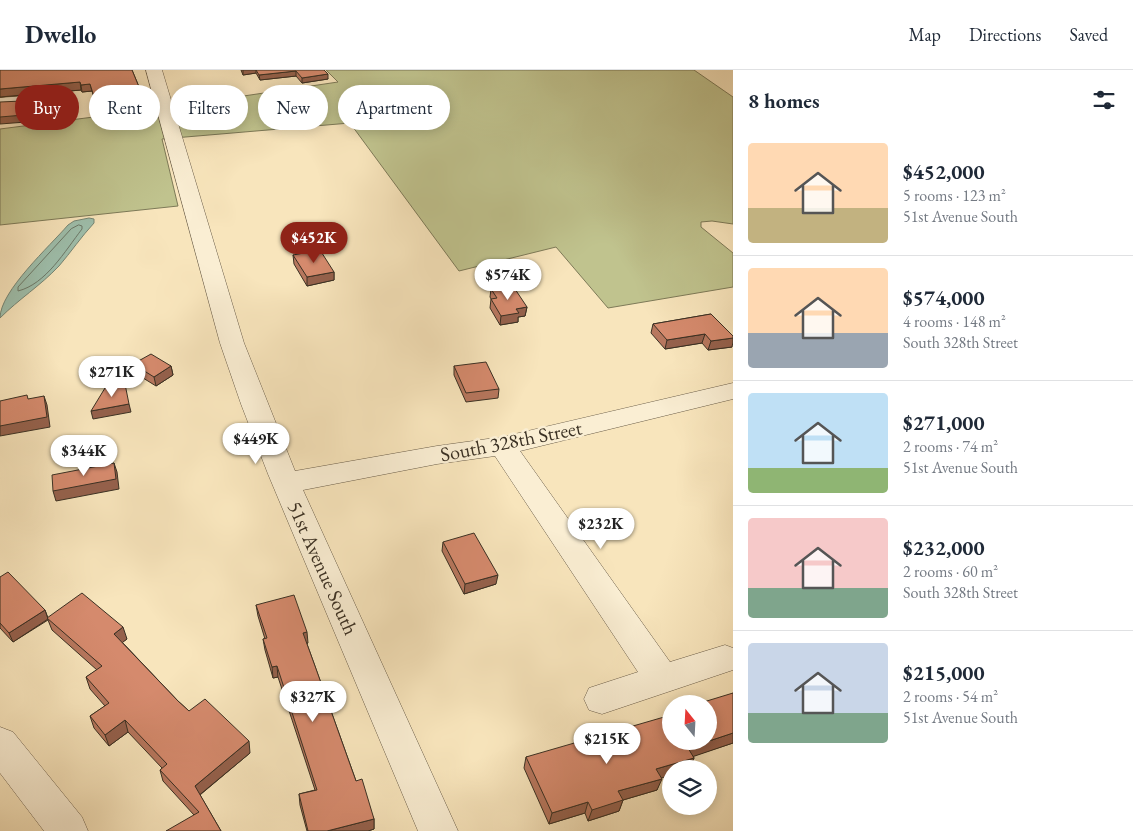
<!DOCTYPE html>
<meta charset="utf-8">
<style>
:root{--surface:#fff;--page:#f2f2f3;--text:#1f2937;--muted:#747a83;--line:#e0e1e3;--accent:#8f2418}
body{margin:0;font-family:"EB Garamond",serif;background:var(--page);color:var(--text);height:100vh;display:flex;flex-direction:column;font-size:19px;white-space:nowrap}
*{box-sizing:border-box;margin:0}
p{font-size:16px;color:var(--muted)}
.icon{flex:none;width:28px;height:28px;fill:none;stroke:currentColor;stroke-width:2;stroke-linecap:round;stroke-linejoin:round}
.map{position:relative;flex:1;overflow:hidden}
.details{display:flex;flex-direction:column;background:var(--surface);width:400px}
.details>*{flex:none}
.top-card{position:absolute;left:15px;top:15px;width:475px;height:45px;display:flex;gap:10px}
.needle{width:32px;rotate:342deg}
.fabs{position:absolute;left:662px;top:625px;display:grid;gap:10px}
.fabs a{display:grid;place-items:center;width:55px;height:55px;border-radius:50%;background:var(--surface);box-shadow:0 2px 12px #0003;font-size:25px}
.price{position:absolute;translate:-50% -42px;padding:0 11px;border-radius:18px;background:#fff;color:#222;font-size:16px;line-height:32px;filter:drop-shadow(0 1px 2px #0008)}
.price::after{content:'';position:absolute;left:50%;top:30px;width:15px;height:11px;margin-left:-8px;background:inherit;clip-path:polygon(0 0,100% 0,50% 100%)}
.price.selected{background:var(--accent);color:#fff}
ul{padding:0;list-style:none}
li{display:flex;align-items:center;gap:15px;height:125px;padding:0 15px}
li+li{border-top:1px solid var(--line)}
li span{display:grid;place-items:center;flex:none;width:140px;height:100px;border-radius:5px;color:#555}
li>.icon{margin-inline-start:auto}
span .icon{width:60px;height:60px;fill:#fffc;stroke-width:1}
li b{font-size:21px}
h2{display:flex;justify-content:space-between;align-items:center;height:60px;padding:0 15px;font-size:21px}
.chip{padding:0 18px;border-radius:22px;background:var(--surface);box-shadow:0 2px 12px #0003;font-size:18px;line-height:45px}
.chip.selected{background:var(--accent);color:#fff}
header{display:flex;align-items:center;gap:30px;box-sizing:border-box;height:70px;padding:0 25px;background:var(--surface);border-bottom:1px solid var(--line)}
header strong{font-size:24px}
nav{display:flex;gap:28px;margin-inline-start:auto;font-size:18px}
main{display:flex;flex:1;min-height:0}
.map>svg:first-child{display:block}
.green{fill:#c0c38e;stroke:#7d7a58}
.water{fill:#9ebfac;stroke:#768675}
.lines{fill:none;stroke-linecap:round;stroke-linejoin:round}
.shore{stroke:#6c7868;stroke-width:1}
.minor-casing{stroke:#6a5d49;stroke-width:1}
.minor{fill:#faeed3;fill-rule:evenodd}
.wall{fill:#b7775e;stroke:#3a3023}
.shaded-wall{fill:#95614c;stroke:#3a3023}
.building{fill:#d58a6d;stroke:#3a3023}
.labels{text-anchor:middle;stroke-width:5;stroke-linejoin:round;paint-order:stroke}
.street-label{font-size:20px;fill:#3a3023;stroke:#faeed3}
</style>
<header>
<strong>Dwello</strong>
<nav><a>Map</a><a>Directions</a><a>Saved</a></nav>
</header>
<main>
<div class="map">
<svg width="733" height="761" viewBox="0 0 733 761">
<rect width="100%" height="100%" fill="#f8e5bc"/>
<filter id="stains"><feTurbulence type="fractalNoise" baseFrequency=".004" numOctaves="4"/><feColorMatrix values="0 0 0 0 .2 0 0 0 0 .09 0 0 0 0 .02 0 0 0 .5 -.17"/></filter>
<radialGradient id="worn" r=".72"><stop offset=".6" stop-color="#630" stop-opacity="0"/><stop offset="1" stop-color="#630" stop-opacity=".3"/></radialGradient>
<!-- green -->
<polygon class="green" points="326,0 694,0 733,27 733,154 712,151 701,152 701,157 733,183 733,217 608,238 556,177 459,201 350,53 162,69 178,136 0,155 0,59 156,39 338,12"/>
<!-- water -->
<path class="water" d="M 89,148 L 94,149 L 94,153 C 81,167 71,182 59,196 C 40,216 19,229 0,248 C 0,221 50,176 68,155 L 74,151 Z"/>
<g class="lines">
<!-- shore -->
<path class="shore" d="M 79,155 L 82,156 L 82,159 C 65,181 46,214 18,221 L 18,217 L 71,159 Z"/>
<defs>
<g id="minor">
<polygon points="146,0 162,0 244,273 295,401 437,376 502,367 733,313 733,329 520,381 670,592 725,575 733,578 733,600 602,644 589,640 584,629 589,618 638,602 495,386 437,394 303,420 458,761 418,761 268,404 241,334 220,273"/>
<polygon points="25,26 63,32 65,36 63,40 57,41 25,36 0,38 0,28"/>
<polygon points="0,657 13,662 82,747 88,761 44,761 0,703"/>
</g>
</defs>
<!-- minor casing -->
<use href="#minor" class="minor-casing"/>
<!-- minor -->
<use href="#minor" class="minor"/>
</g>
<!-- wall -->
<g class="wall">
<polygon points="0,0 132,0 144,29 145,36 98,43 92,21 82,22 81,20 0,27"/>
<polygon points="241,0 324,0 328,9 302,13 296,6 260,10 256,3 243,5"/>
<polygon points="293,185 334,202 334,210 307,216 294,194"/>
<polygon points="491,219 527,237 525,246 518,247 518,252 500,255 490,238 491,229 490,227"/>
<polygon points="711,244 732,277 708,280 702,273 665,279 651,263 653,254"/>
<polygon points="133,294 171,296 173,305 156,316 135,303"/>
<polygon points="454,296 499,319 498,328 466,332 454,305"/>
<polygon points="443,472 496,514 464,524 442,481"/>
<polygon points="0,507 45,540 48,548 127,569 122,572 178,631 189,641 250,683 200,725 221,761 194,745 163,711 160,700 162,698 128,662 109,676 94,658 90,646 105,636 90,619 86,607 97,600 52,560 48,550 13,572 0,558"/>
<polygon points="256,535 308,573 307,574 356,711 374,749 374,759 368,761 307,761 300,735 299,724 315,720 278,607 273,608 265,580 263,569 265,569 258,546"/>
<polygon points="733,623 733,673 693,686 694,688 689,699 671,699 661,708 657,720 623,730 619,741 588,751 585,743 549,754 524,698 526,687 671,671"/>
</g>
<!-- shaded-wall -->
<g class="shaded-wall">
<polygon points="243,0 256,0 256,3 243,5"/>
<polygon points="296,1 296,6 260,10 259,5"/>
<polygon points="328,4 328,9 302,13 302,8"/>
<polygon points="80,12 81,20 0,27 0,19"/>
<polygon points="90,14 92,21 82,22 81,15"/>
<polygon points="144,29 145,36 98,43 97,36"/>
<polygon points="22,31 26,52 0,54 0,47"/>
<polygon points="334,202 334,210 307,216 307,207"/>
<polygon points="527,237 525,246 518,247 518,252 500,255 501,246 516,239"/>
<polygon points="705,264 702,273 665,279 667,270"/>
<polygon points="733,268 733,272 732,277 708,280 711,271"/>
<polygon points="171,296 173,305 156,316 154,307"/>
<polygon points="44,326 47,335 50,357 0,366 0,356"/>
<polygon points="129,334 131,342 93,349 91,341"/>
<polygon points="114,393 117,402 119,419 56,431 53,421"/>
<polygon points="498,505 496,514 464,524 465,514"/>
<polygon points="45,540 48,549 13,572 9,563"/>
<polygon points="123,557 127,569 118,576 114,564"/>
<polygon points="307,562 308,573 304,574 303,563"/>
<polygon points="277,596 278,607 273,608 272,597"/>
<polygon points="125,650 128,662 109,676 105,665"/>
<polygon points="733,663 733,673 683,690 688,678"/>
<polygon points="249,671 250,683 197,727 195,716"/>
<polygon points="694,688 689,699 671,699 671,705 652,711 656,699"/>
<polygon points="662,709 657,720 623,730 619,741 588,751 592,740 618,721"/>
<polygon points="588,732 585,743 549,754 552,743"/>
<polygon points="374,749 374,759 368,761 327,761"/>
</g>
<!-- building -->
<g class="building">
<polygon points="0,0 132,0 144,29 97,36 90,14 81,15 80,12 0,19"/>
<polygon points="256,0 324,0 328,4 302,8 296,1 259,5"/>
<polygon points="22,31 24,45 0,47 0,32"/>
<polygon points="320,180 334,202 307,207 293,185"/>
<polygon points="513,216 527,237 516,239 519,243 501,246 491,229 497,228 491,219"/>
<polygon points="711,244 733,266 733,268 711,271 705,264 667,270 653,254"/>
<polygon points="151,284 171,296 154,307 133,294"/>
<polygon points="486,292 499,319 466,323 454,296"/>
<polygon points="125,314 129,334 91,341 105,318"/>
<polygon points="27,325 28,329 44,326 47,347 0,356 0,331"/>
<polygon points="114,393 116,409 53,421 52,405"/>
<polygon points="474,463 498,505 465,514 443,472"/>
<polygon points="8,502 45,540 9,563 0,553 0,507"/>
<polygon points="82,523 123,557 114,564 178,631 189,641 205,629 249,671 195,716 221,761 166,761 199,742 160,700 167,694 125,650 105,665 90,646 109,633 86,607 102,596 47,548"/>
<polygon points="294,525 307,562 303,563 315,596 356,711 362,709 374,749 327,761 308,761 299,724 317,720 277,596 272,597 263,569 267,568 256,535"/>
<polygon points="733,623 733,663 709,671 709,634 697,634"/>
<polygon points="671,645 671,671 708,671 688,678 694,688 656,699 662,709 618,721 623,730 592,740 588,732 552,743 526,687"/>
</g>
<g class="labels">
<!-- street labels -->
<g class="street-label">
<text transform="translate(511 371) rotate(-11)" y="7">South 328th Street</text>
<text transform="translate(323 498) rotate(66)" y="7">51st Avenue South</text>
</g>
</g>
<rect width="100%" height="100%" filter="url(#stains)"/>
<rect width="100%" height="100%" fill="url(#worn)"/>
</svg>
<div class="fabs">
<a><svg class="needle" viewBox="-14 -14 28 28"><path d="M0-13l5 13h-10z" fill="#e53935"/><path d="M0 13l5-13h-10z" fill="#747a83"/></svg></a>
<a><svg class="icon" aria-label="layers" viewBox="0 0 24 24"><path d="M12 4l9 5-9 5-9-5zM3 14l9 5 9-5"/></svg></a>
</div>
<b class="price selected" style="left:314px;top:194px">$452K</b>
<b class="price" style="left:508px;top:231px">$574K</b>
<b class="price" style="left:112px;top:328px">$271K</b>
<b class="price" style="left:256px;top:395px">$449K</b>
<b class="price" style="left:84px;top:407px">$344K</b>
<b class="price" style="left:601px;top:480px">$232K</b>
<b class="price" style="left:313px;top:653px">$327K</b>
<b class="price" style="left:607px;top:695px">$215K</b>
<div class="top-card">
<a class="chip selected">Buy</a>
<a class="chip">Rent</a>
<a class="chip">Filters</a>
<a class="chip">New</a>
<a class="chip">Apartment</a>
</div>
</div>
<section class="details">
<h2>8 homes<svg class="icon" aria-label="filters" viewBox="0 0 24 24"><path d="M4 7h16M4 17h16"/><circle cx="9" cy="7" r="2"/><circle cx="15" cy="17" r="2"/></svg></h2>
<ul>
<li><span style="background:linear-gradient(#ffd9b3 65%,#c2b280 0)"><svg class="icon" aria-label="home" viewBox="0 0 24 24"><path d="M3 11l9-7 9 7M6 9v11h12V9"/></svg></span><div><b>$452,000</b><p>5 rooms · 123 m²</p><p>51st Avenue South</p></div></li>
<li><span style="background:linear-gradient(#ffd9b3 65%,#9aa5b1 0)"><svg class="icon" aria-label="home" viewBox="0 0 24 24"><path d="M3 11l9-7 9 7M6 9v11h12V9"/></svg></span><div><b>$574,000</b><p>4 rooms · 148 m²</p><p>South 328th Street</p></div></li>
<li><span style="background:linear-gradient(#bfe0f5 75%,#8fb573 0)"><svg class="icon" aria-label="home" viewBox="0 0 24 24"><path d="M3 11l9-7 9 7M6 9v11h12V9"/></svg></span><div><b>$271,000</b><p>2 rooms · 74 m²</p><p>51st Avenue South</p></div></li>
<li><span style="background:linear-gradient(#f6c9c9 70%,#7fa58c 0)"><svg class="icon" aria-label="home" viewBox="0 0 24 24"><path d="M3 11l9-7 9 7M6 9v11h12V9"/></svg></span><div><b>$232,000</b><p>2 rooms · 60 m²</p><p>South 328th Street</p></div></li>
<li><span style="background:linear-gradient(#c9d6e8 70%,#7fa58c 0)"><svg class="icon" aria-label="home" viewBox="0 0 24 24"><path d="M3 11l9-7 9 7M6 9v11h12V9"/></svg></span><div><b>$215,000</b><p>2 rooms · 54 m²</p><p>51st Avenue South</p></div></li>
</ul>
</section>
</main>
